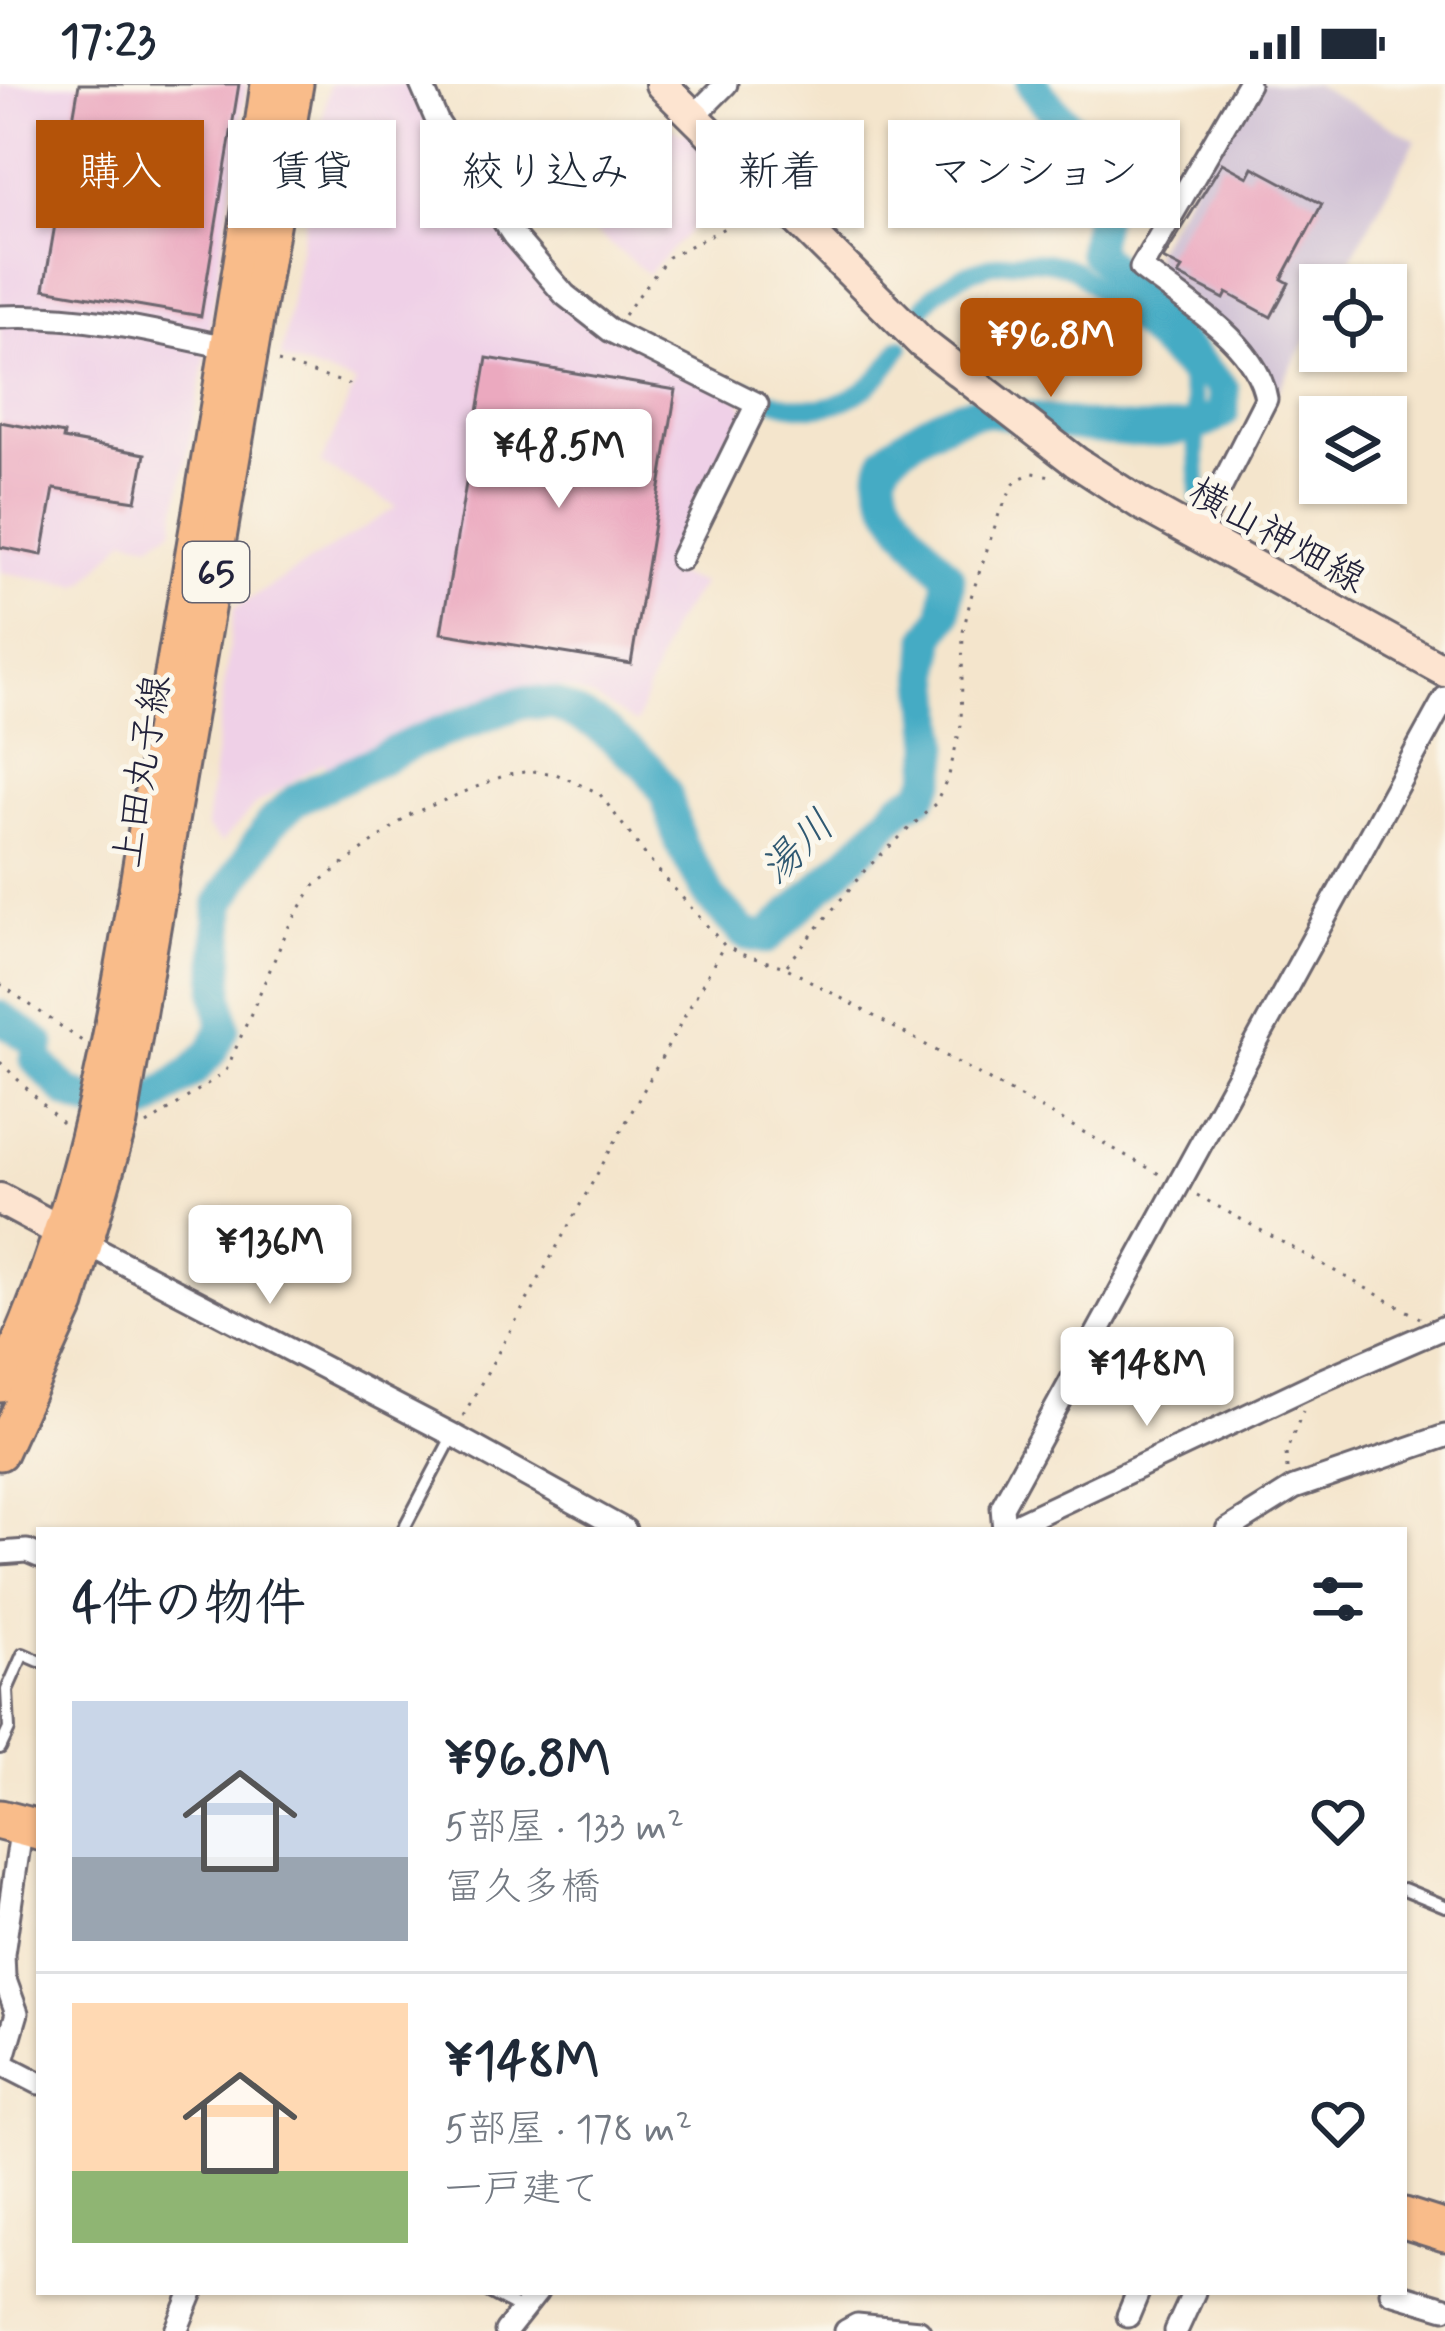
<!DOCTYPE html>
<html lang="ja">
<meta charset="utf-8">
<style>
:root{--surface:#fff;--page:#f6f6f7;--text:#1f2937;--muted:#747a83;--line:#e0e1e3;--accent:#b45309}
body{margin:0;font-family:Mynerve,"Klee One",sans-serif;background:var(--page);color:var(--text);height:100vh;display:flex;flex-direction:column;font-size:45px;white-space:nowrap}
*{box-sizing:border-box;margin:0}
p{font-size:39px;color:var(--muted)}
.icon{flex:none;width:66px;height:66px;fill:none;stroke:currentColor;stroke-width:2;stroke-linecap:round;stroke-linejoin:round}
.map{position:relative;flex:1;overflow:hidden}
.panel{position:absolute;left:36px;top:1443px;width:1371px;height:768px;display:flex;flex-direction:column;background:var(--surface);border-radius:0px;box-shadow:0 3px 9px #0004}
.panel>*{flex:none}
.top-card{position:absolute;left:36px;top:36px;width:1374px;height:108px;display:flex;gap:24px}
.buttons{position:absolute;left:1299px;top:180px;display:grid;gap:24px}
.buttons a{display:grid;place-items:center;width:108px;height:108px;border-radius:0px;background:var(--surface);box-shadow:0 3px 9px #0004;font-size:60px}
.price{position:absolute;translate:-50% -102px;padding:0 27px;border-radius:12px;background:#fff;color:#222;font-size:39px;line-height:78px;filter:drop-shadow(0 3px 6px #0008)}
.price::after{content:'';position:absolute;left:50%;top:72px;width:36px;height:27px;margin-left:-18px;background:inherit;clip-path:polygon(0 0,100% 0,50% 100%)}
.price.active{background:var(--accent);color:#fff}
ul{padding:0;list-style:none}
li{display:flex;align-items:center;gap:36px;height:300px;padding:0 36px}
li+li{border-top:3px solid var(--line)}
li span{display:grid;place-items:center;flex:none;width:336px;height:240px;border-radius:0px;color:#555}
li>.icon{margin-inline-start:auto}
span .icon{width:144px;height:144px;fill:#fffc;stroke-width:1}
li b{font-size:51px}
h2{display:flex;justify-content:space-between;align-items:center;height:144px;padding:0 36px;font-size:51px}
.pill{padding:0 42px;border-radius:0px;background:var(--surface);box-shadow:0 3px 9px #0004;font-size:42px;line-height:108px}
.pill.active{background:var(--accent);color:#fff}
.status{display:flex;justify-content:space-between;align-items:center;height:84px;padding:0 60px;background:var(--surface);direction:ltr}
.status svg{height:33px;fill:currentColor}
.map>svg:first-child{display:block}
.built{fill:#efd0e7}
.industrial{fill:#cdbed3}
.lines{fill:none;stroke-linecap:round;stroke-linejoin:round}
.canal{stroke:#44abc4;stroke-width:18}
.river{stroke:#44abc4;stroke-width:33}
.building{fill:#eba9bf}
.lane-casing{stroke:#6c666e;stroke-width:16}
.street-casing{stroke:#6c666e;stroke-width:27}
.secondary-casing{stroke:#6c666e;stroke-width:36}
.primary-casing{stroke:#6c666e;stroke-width:39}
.highway-casing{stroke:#6c666e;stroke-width:45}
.path{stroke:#6c666e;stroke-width:3;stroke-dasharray:3 9;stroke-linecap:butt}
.lane{stroke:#fff;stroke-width:10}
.street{stroke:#fff;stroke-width:21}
.secondary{stroke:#fde4d0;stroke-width:30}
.primary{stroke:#f9bc8a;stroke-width:33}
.highway{stroke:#f9bc8a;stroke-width:39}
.labels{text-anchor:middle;stroke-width:10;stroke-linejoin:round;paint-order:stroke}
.shield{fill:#fbf7ec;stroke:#636270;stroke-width:3}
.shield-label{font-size:36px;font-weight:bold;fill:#22223b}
.street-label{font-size:39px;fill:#22223b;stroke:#fbf7ec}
.water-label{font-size:42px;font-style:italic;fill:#305972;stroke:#fbf7ec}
</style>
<div class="status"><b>17:23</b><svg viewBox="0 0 49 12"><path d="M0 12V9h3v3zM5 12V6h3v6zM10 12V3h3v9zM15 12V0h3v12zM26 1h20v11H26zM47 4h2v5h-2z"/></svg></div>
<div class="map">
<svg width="1445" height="2247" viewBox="0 0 1445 2247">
<rect width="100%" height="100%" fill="#fbf7ec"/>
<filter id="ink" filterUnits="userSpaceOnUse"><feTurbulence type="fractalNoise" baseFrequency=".00833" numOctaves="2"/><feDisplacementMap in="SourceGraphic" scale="24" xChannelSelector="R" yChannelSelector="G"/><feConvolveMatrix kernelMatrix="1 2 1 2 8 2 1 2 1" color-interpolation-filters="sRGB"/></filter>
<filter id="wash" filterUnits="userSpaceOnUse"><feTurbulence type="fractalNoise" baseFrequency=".004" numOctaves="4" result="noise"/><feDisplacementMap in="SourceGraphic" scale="48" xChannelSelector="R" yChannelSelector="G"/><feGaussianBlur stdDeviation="2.7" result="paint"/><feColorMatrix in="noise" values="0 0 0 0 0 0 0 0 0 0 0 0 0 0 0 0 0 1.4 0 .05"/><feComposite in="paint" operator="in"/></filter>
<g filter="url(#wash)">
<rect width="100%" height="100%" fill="#f4e5cc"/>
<!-- built -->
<g class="built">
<polygon points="0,0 247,0 205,277 173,445 151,459 126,454 85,498 79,501 0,488"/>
<polygon points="329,0 414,0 561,214 740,315 747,330 667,489 702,499 670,545 636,640 596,615 563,603 534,603 460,622 329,683 322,679 255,721 221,759 206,743 234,525 397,423 321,380 356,299 281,275"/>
<polygon points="661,38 683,50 690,42 742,92 648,190 552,114 593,63 626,84"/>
</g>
<!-- industrial -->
<polygon class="industrial" points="1252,0 1314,0 1416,56 1336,201 1320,201 1320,231 1277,309 1249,263 1161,191 1153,169"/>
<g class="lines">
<!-- canal -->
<g class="canal">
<path d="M 919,229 C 948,182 1025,164 1075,186 L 1186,292 L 1194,316 L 1199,415"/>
<path d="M 748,306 C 812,338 863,326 901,263"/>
</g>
<!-- river -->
<path class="river" d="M 0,933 L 39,960 L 36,975 L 67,1008 L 108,1025 L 146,1021 L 194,986 L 212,967 L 224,943 L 218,910 L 220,819 L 271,739 L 297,715 L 415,658 L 522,618 L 555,620 L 597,641 L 647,682 L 666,710 L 680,759 L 711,814 L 745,850 L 766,854 L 870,756 L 901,722 L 921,712 L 931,694 L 935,662 L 928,588 L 930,553 L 945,531 L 949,493 C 929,468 867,412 885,379 C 888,371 898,365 905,360 C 925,345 954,330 980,327 C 997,325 1018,333 1035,335 C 1087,344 1180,361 1223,328 L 1223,305 L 1094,167 C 1094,150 1101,136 1103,120 C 1107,58 1060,43 1032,0"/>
</g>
<g id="blocks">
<!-- building -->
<g class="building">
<polygon points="79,0 239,0 201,232 44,205"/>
<polygon points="1222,79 1248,93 1253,83 1322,120 1282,195 1289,199 1271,233 1227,209 1224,215 1178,191 1182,185 1163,175"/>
<polygon points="487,274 676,306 631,580 441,549"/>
<polygon points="0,338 64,350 63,355 145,370 136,417 54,405 42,471 0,463"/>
</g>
</g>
</g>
<g filter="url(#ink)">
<use href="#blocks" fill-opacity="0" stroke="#6c666e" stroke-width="3"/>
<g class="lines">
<defs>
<g id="lane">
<polyline points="403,1446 453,1351"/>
<polyline points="0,1664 9,1645 7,1606 23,1570 39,1577"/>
<polyline points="1404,1805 1445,1822"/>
<polyline points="489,2208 523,2226"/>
</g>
<g id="street">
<polyline points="421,0 438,39 513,151 565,211 611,247 757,320 681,475"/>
<polyline points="693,33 726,0"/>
<path d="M 0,233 C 81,229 157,248 236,265"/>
<path d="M 1197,450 L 1266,315 C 1258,259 1183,217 1141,184 L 1248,0"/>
<polyline points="77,1155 453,1351 625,1446"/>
<polyline points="1004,1446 1002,1423 1445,614"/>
<polyline points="1005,1446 1318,1298 1445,1243"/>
<polyline points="1227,1446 1294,1404 1445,1352"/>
<polyline points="0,1469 27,1467 39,1472"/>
<polyline points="22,1741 3,1870 4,1893 17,1929 2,1980 39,1999"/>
<polyline points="1391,2208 1445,2224"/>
<polyline points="1128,2232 1138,2208"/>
<polyline points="176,2247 192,2208"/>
<polyline points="506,2247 537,2208"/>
<polyline points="846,2247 857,2241 919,2247"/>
<polyline points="1176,2247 1194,2208"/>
</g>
<g id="secondary">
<polyline points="661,0 922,259 1076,378 1141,420 1445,587"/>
<polyline points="0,1115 60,1147"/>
</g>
<g id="primary">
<path d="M 0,1301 C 96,1104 123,879 159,666 C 197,444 236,223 268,0"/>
<polyline points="0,1369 68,1220 120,1039 296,0"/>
</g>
<g id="highway">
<polyline points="0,1736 39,1746"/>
<polyline points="1404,2134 1445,2147"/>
</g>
</defs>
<!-- lane casing -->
<use href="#lane" class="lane-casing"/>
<!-- street casing -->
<use href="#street" class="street-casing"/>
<!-- secondary casing -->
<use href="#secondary" class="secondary-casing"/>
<!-- primary casing -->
<use href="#primary" class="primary-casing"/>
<!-- highway casing -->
<use href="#highway" class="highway-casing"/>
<!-- path -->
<g class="path">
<polyline points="624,231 668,173 754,129"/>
<polyline points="278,278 351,301"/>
<polyline points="787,881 866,785 935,720 949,691 961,641 963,548 971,513 999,430 1016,396 1033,389 1052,392"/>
<polyline points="0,900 82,957"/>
<polyline points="0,978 63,1040"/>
<polyline points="147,1041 226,987 289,842 314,802 411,730 508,690 533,687 556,690 599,709 650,777 724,861 740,870 785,883 1163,1092"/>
<polyline points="1197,1111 1420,1234"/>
<polyline points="463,1332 723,863"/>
<polyline points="1287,1385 1286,1368 1303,1327"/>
</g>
<!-- lane -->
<use href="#lane" class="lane"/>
<!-- street -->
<use href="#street" class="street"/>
<!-- secondary -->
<use href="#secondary" class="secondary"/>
<!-- primary -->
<use href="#primary" class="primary"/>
<!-- highway -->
<use href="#highway" class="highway"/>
</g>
</g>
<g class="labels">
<!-- shield labels -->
<rect class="shield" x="183" y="458" width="66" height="60" rx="9"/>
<g class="shield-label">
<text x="216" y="501">65</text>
</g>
<!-- street labels -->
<g class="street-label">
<text transform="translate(1278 450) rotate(29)" y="14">横山神畑線</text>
<text transform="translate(140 687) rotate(-81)" y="14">上田丸子線</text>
</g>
<!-- water labels -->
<g class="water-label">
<text transform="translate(796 762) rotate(-44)" y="15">湯川</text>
</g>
</g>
</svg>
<div class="buttons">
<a><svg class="icon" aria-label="locate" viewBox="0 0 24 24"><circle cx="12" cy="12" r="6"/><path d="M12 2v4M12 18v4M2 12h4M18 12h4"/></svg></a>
<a><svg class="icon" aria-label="layers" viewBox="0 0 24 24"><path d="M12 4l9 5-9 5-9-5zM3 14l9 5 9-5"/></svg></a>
</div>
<b class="price active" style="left:1051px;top:316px">¥96.8M</b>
<b class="price" style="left:559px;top:427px">¥48.5M</b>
<b class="price" style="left:270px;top:1223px">¥136M</b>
<b class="price" style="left:1147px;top:1345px">¥148M</b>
<div class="top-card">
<a class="pill active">購入</a>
<a class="pill">賃貸</a>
<a class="pill">絞り込み</a>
<a class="pill">新着</a>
<a class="pill">マンション</a>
</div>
<section class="panel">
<h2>4件の物件<svg class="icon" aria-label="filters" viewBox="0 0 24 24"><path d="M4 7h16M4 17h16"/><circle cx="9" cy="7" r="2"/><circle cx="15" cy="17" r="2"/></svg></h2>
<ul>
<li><span style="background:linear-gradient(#c9d6e8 65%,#9aa5b1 0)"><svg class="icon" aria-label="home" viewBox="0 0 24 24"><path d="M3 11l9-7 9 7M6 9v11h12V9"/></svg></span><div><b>¥96.8M</b><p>5部屋 · 133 m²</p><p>冨久多橋</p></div><svg class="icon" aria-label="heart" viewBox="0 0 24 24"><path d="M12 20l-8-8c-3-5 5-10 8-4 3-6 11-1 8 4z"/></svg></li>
<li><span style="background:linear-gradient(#ffd9b3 70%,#8fb573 0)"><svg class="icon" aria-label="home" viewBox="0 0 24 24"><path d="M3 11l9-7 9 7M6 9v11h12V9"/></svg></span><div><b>¥148M</b><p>5部屋 · 178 m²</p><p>一戸建て</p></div><svg class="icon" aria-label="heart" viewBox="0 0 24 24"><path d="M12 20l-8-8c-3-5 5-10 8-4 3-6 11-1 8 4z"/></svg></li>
</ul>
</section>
</div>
